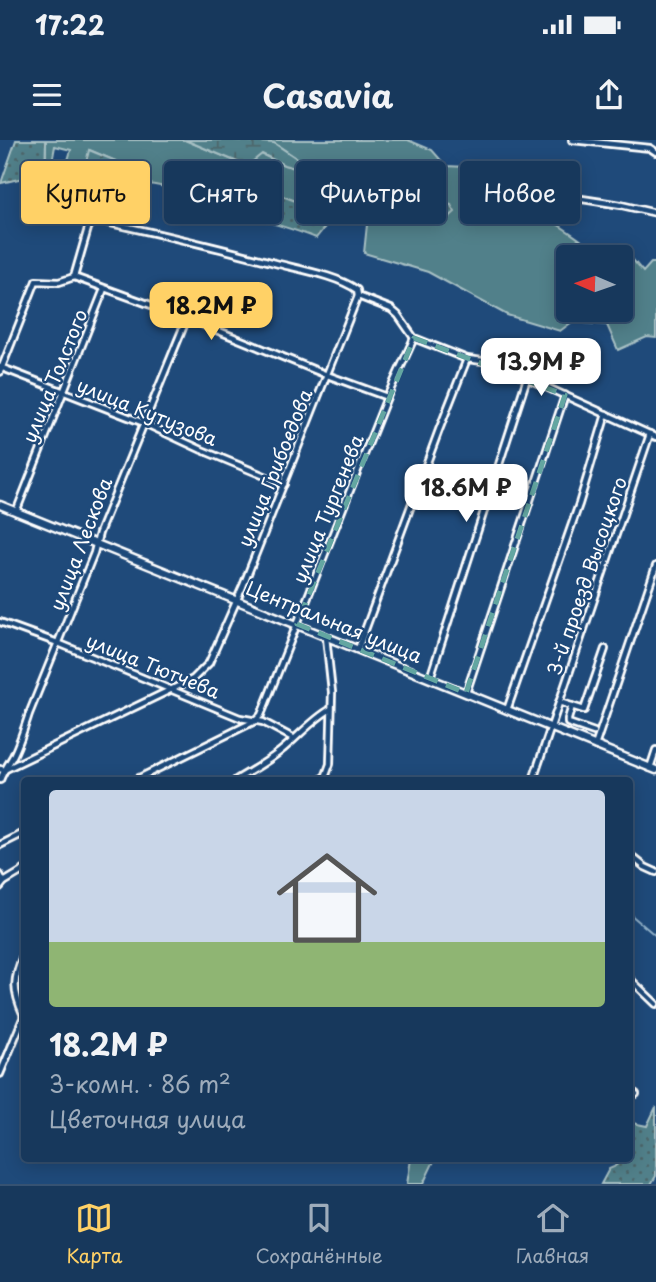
<!DOCTYPE html>
<html lang="ru">
<meta charset="utf-8">
<style>
:root{--surface:#17385c;--page:#244365;--text:#f1f3f6;--muted:#9eacbb;--line:#365272;--accent:#ffd166}
body{margin:0;font-family:"Playpen Sans",sans-serif;background:var(--page);color:var(--text);height:100vh;display:flex;flex-direction:column;font-size:26px;white-space:nowrap}
*{box-sizing:border-box;margin:0}
p{font-size:23px;color:var(--muted)}
.icon{flex:none;width:38px;height:38px;fill:none;stroke:currentColor;stroke-width:2;stroke-linecap:round;stroke-linejoin:round}
.map{position:relative;flex:1;overflow:hidden}
.sheet{position:absolute;left:21px;top:637px;width:612px;height:385px;display:flex;flex-direction:column;background:var(--surface);border-radius:7px;box-shadow:0 4px 18px #0003,0 0 0 2px var(--line)}
.sheet>*{flex:none}
.top-card{position:absolute;left:21px;top:21px;width:614px;height:63px;display:flex;gap:14px}
.needle{width:46px;rotate:272deg}
.fabs{position:absolute;left:556px;top:105px;display:grid;gap:14px}
.fabs a{display:grid;place-items:center;width:77px;height:77px;border-radius:7px;background:var(--surface);box-shadow:0 4px 18px #0003,0 0 0 2px var(--line);font-size:35px}
.price{position:absolute;translate:-50% -60px;padding:0 16px;border-radius:14px;background:#fff;color:#222;font-size:23px;line-height:46px;filter:drop-shadow(0 2px 4px #0008)}
.price::after{content:'';position:absolute;left:50%;top:42px;width:21px;height:16px;margin-left:-10px;background:inherit;clip-path:polygon(0 0,100% 0,50% 100%)}
.price.on{background:var(--accent);color:#111}
ul{padding:0;list-style:none}
li{display:grid;align-content:center;gap:14px;height:371px;padding:0 28px}
li span{display:grid;place-items:center;height:217px;border-radius:7px;color:#555}
li>.icon{margin-inline-start:auto}
span .icon{width:126px;height:126px;fill:#fffc;stroke-width:1}
li b{font-size:30px}
.pill{padding:0 24px;border-radius:7px;background:var(--surface);box-shadow:0 4px 18px #0003,0 0 0 2px var(--line);font-size:24px;line-height:63px}
.pill.on{background:var(--accent);color:#111}
.status{display:flex;justify-content:space-between;align-items:center;height:49px;padding:0 35px;background:var(--surface);direction:ltr}
.status svg{height:19px;fill:currentColor}
header{display:flex;justify-content:space-between;align-items:center;height:91px;padding:0 28px;background:var(--surface);font-size:32px;font-weight:700}
.tab-bar{display:flex;justify-content:space-around;align-items:center;height:98px;border-top:2px solid var(--line);background:var(--surface);font-size:19px;color:var(--muted)}
.tab-bar a{display:grid;justify-items:center;gap:4px}
.tab-bar .on{color:var(--accent)}
.map>svg:first-child{display:block}
.grass{fill:#51808a;stroke:#a8c0c4;stroke-width:2;fill-rule:evenodd}
.wetland{fill:url(#wetland-marsh);stroke:#a8c0c4;stroke-width:2}
.park{fill:url(#park-dots);stroke:#a8c0c4;stroke-width:2}
.lines{fill:none;stroke-linecap:round;stroke-linejoin:round}
.stream{stroke:#90b0c8;stroke-width:2}
.street-casing{stroke:#fff;stroke-width:10}
.secondary-casing{stroke:#fff;stroke-width:11}
.street{stroke:#1f4a7a;stroke-width:4.5}
.secondary{stroke:#1f4a7a;stroke-width:6}
.marked{fill:none;stroke:#63a6a1;stroke-width:5;stroke-dasharray:14 9;stroke-linejoin:round}
.labels{text-anchor:middle;stroke-width:5;stroke-linejoin:round;paint-order:stroke}
.street-label{font-size:19px;fill:#fff;stroke:#1f4a7a}
</style>
<div class="status"><b>17:22</b><svg viewBox="0 0 49 12"><path d="M0 12V9h3v3zM5 12V6h3v6zM10 12V3h3v9zM15 12V0h3v12zM26 1h20v11H26zM47 4h2v5h-2z"/></svg></div>
<header><svg class="icon" aria-label="menu" viewBox="0 0 24 24"><path d="M4 6h16M4 12h16M4 18h16"/></svg>Casavia<svg class="icon" aria-label="share" viewBox="0 0 24 24"><path d="M12 15V3M7 8l5-5 5 5M5 13v7h14v-7"/></svg></header>
<div class="map">
<svg width="656" height="1044" viewBox="0 0 656 1044">
<defs>
<pattern id="wetland-marsh" width="20" height="14" patternUnits="userSpaceOnUse" patternTransform="scale(1.75)"><rect width="20" height="14" fill="#51808a"/><path d="M1 5h8M5 5V1M11 12h8M15 12V8" fill="none" stroke="#4e666b"/></pattern>
<pattern id="park-dots" width="8" height="8" patternUnits="userSpaceOnUse" patternTransform="scale(1.75)"><rect width="8" height="8" fill="#51808a"/><path d="M2 2h.1M6 6h.1" fill="none" stroke="#4e666b" stroke-width="1.8" stroke-linecap="round"/></pattern>
</defs>
<rect width="100%" height="100%" fill="#1f4a7a"/>
<filter id="ink" filterUnits="userSpaceOnUse"><feTurbulence type="fractalNoise" baseFrequency=".0143" numOctaves="2"/><feDisplacementMap in="SourceGraphic" scale="14" xChannelSelector="R" yChannelSelector="G"/><feConvolveMatrix kernelMatrix="1 2 1 2 8 2 1 2 1" color-interpolation-filters="sRGB"/></filter>
<g filter="url(#ink)">
<!-- grass -->
<g class="grass">
<path d="M 46,0 L 185,0 L 247,26 L 261,14 L 284,25 L 340,38 L 354,45 L 368,43 L 385,48 L 402,59 L 447,79 L 451,65 L 424,57 L 367,31 L 360,34 L 350,31 L 332,33 L 298,19 L 274,3 L 234,0 L 408,0 L 432,10 L 446,26 L 510,29 L 530,43 L 530,66 C 552,82 577,95 597,113 L 628,114 L 643,132 L 651,123 L 656,123 L 656,198 L 647,197 L 618,210 L 607,185 L 572,182 L 560,191 L 507,175 L 428,132 L 364,113 L 368,75 L 343,66 L 336,73 L 324,72 L 272,52 L 242,45 L 233,71 L 181,50 L 118,38 L 118,22 L 90,10 L 83,36 L 64,34 L 71,10 L 55,6 L 50,33 L 46,33 ZM 569,117 L 621,117 L 621,170 L 569,170 Z"/>
<polygon points="411,1019 435,1019 423,1044 407,1044"/>
</g>
<!-- wetland -->
<polygon class="wetland" points="185,0 234,0 274,3 298,19 332,33 350,31 360,34 367,30 424,57 451,65 455,72 447,79 402,59 385,48 368,43 354,45 340,38 334,42 320,40 313,33 284,25 262,14 247,26"/>
<!-- park -->
<g class="park">
<polygon points="16,0 46,0 45,33 1,43"/>
<polygon points="89,10 118,22 118,38 83,36"/>
<path d="M 241,45 L 272,52 L 324,72 L 336,73 L 316,98 C 289,87 261,81 233,71 Z"/>
<polygon points="656,967 656,1036 651,1044 601,1044 609,1029 614,1027 623,1019 630,1018 630,993 632,983 647,986"/>
</g>
<g class="lines">
<!-- stream -->
<polyline class="stream" points="630,774 656,796"/>
<defs>
<g id="street">
<polyline points="572,0 650,8 656,12"/>
<polyline points="556,55 621,65 656,73"/>
<path d="M 43,68 C 121,85 198,102 275,123 C 298,129 339,136 357,150 L 358,156 L 391,169 L 398,175 L 414,198 L 467,219 L 491,222 L 656,297"/>
<polyline points="74,137 91,78"/>
<polyline points="0,227 144,283 202,310 284,344"/>
<polyline points="0,232 36,141 59,142 74,137 187,178 327,235 387,257"/>
<polyline points="16,372 104,149"/>
<polyline points="0,482 58,503 240,578 263,582 293,598"/>
<polyline points="358,509 439,290 467,219"/>
<polyline points="430,538 527,238"/>
<polyline points="466,553 565,255"/>
<polyline points="559,562 584,570 605,509"/>
<polyline points="572,566 568,579 568,583 594,592"/>
<polyline points="507,570 579,364 606,274"/>
<polyline points="595,606 656,426"/>
<polyline points="650,628 656,610"/>
<polyline points="0,629 4,630 193,539 209,523 243,446 358,156"/>
<path d="M 0,640 C 3,632 7,626 12,618 C 19,605 24,589 29,574 L 94,413 L 99,393 L 187,178"/>
<polyline points="135,640 255,581 261,575 387,257 414,198"/>
<path d="M 236,640 C 252,630 269,621 283,609 C 299,596 313,579 331,569"/>
<polyline points="321,640 326,635 330,624 332,552 326,497"/>
<polyline points="533,640 650,294"/>
<polyline points="0,705 24,693"/>
<polyline points="630,715 645,727 656,732"/>
<polyline points="0,735 4,742"/>
<polyline points="0,747 4,742 24,730"/>
<polyline points="630,839 656,864"/>
<path d="M 24,876 C 12,849 13,840 24,813"/>
<polyline points="0,934 24,876"/>
<polyline points="630,951 636,954"/>
</g>
<polyline id="secondary" points="0,365 656,630"/>
</defs>
<!-- street casing -->
<use href="#street" class="street-casing"/>
<!-- secondary casing -->
<use href="#secondary" class="secondary-casing"/>
<!-- street -->
<use href="#street" class="street"/>
<!-- secondary -->
<use href="#secondary" class="secondary"/>
</g>
</g>
<!-- marked area -->
<path class="marked" d="M 414,198 L 565,255 L 466,553 L 297,484 Z"/>
<g class="labels">
<!-- street labels -->
<g class="street-label">
<text transform="translate(55 236) rotate(-68)" y="7">улица Толстого</text>
<text transform="translate(147 272) rotate(22)" y="7">улица Кутузова</text>
<text transform="translate(275 328) rotate(-68)" y="7">улица Грибоедова</text>
<text transform="translate(328 369) rotate(-68)" y="7">улица Тургенева</text>
<text transform="translate(81 404) rotate(-69)" y="7">улица Лескова</text>
<text transform="translate(587 436) rotate(-71)" y="7">3-й проезд Высоцкого</text>
<text transform="translate(334 482) rotate(22)" y="7">Центральная улица</text>
<text transform="translate(153 526) rotate(22)" y="7">улица Тютчева</text>
</g>
</g>
</svg>
<div class="fabs">
<a><svg class="needle" viewBox="-14 -14 28 28"><path d="M0-13l5 13h-10z" fill="#e53935"/><path d="M0 13l5-13h-10z" fill="#9eacbb"/></svg></a>
</div>
<b class="price on" style="left:211px;top:202px">18.2M ₽</b>
<b class="price" style="left:541px;top:258px">13.9M ₽</b>
<b class="price" style="left:466px;top:384px">18.6M ₽</b>
<div class="top-card">
<a class="pill on">Купить</a>
<a class="pill">Снять</a>
<a class="pill">Фильтры</a>
<a class="pill">Новое</a>
</div>
<section class="sheet">
<ul>
<li><span style="background:linear-gradient(#c9d6e8 70%,#8fb573 0)"><svg class="icon" aria-label="home" viewBox="0 0 24 24"><path d="M3 11l9-7 9 7M6 9v11h12V9"/></svg></span><div><b>18.2M ₽</b><p>3-комн. · 86 m²</p><p>Цветочная улица</p></div></li>
</ul>
</section>
</div>
<nav class="tab-bar">
<a class="on"><svg class="icon" aria-label="map" viewBox="0 0 24 24"><path d="M3 6l6-2 6 2 6-2v14l-6 2-6-2-6 2zM9 4v14M15 6v14"/></svg>Карта</a>
<a><svg class="icon" aria-label="saved" viewBox="0 0 24 24"><path d="M7 4h10v16l-5-4-5 4z"/></svg>Сохранённые</a>
<a><svg class="icon" aria-label="home" viewBox="0 0 24 24"><path d="M3 11l9-7 9 7M6 9v11h12V9"/></svg>Главная</a>
</nav>
